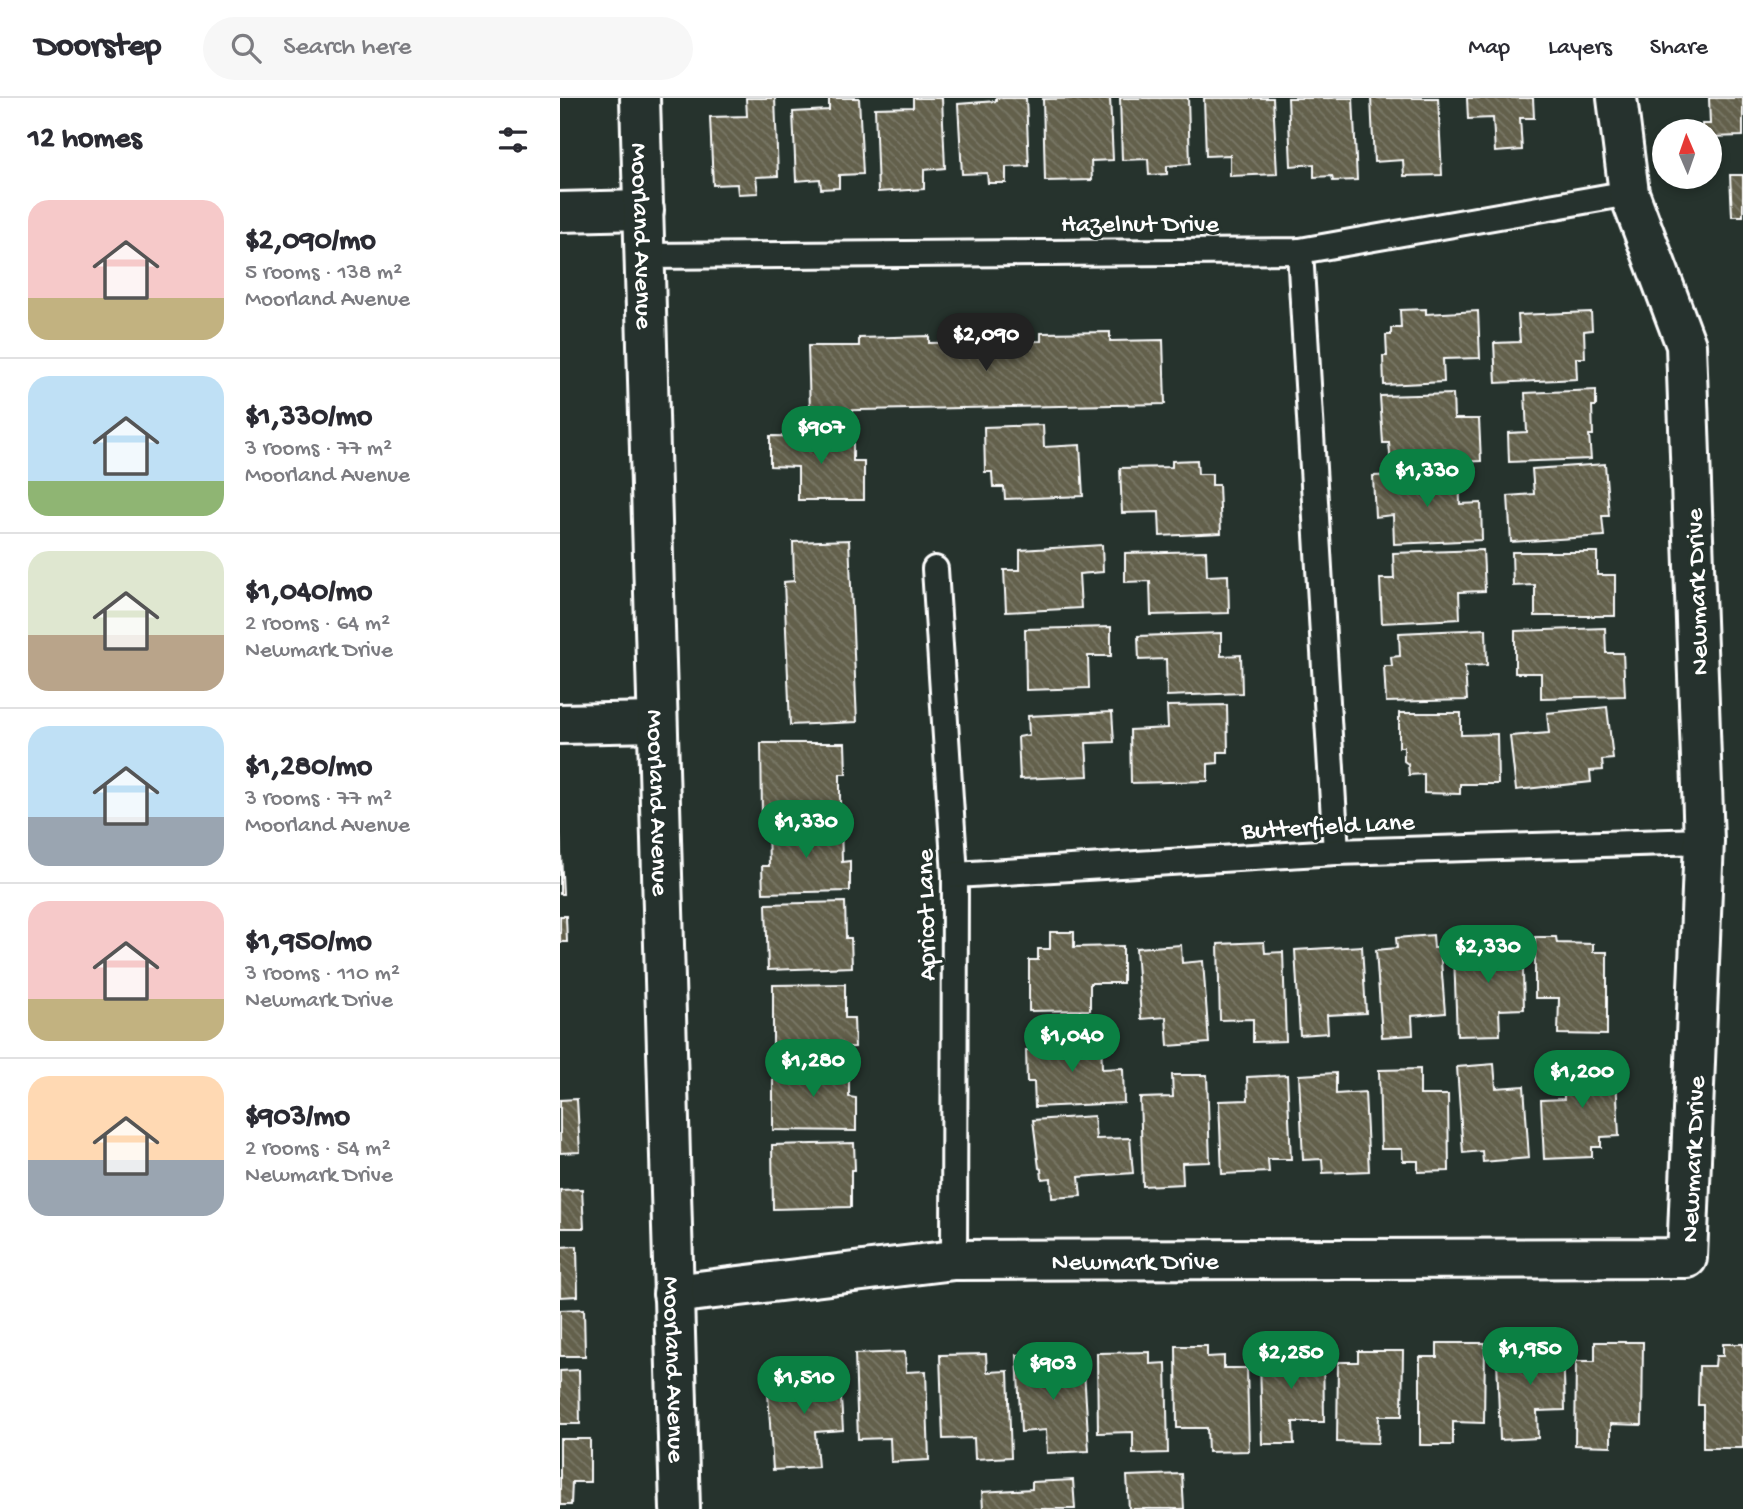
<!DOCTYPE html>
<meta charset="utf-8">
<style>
:root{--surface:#fff;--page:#f7f7f7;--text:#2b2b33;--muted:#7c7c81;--line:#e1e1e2;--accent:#0b8043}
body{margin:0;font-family:"Gochi Hand",sans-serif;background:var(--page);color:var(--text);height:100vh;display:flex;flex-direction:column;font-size:26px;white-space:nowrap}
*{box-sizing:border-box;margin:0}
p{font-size:23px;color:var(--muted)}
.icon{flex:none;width:38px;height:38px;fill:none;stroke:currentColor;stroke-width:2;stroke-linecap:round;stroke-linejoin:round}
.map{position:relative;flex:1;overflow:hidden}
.panel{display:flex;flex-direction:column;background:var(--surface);width:560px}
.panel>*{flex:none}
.needle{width:46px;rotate:358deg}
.buttons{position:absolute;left:1092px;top:21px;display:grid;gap:14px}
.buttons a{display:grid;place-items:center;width:70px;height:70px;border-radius:50%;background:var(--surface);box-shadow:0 4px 10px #0003;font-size:35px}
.price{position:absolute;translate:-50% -60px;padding:0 16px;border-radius:24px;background:var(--accent);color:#fff;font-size:23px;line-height:46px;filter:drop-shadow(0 2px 4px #0008)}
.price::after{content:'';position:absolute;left:50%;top:42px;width:21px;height:16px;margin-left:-10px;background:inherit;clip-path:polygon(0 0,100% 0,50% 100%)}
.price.current{background:#222;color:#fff}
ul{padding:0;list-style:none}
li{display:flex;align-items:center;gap:21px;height:175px;padding:0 28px}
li+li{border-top:2px solid var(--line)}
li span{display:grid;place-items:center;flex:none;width:196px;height:140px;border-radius:21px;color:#555}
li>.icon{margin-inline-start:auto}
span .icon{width:84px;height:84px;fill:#fffc;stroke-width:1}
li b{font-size:30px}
h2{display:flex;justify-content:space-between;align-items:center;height:84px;padding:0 28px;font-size:30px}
header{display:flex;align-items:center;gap:42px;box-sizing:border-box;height:98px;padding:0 35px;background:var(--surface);border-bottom:2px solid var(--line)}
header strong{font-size:33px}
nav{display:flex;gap:38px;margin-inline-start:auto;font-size:24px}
.search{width:490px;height:63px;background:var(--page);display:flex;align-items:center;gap:18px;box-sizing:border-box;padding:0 24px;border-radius:38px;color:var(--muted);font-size:26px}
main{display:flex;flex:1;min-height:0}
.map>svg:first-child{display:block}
.building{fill:url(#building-back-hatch);stroke:#fff;stroke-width:2}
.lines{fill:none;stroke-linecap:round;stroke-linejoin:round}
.service-casing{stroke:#fff;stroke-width:30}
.minor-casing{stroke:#fff;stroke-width:44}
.tertiary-casing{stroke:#fff;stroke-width:44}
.service{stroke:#26332d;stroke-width:24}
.minor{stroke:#26332d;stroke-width:38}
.tertiary{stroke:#26332d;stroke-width:38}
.labels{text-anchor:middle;stroke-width:6;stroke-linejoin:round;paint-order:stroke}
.street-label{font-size:26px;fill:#fff;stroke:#26332d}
</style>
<header>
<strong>Doorstep</strong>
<div class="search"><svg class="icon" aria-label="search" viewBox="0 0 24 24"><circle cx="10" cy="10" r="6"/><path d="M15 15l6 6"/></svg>Search here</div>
<nav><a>Map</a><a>Layers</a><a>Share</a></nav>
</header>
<main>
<section class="panel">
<h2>12 homes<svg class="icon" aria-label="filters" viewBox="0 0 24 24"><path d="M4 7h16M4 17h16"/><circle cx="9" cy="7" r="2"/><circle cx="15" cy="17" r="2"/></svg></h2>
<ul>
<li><span style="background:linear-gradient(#f6c9c9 70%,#c2b280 0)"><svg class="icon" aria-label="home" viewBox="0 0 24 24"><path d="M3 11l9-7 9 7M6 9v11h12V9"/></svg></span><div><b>$2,090/mo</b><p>5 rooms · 138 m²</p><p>Moorland Avenue</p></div></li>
<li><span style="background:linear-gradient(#bfe0f5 75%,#8fb573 0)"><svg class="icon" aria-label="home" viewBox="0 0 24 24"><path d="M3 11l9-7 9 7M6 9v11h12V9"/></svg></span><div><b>$1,330/mo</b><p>3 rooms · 77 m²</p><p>Moorland Avenue</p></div></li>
<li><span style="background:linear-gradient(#dfe7d0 60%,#b9a48a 0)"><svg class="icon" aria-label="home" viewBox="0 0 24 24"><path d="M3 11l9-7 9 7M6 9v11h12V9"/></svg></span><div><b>$1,040/mo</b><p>2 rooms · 64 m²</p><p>Newmark Drive</p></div></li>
<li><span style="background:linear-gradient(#bfe0f5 65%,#9aa5b1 0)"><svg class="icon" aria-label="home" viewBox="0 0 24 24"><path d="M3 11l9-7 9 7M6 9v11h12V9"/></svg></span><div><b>$1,280/mo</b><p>3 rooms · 77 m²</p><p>Moorland Avenue</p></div></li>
<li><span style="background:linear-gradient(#f6c9c9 70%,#c2b280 0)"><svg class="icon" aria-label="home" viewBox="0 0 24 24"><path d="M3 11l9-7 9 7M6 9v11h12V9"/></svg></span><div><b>$1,950/mo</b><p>3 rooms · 110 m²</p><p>Newmark Drive</p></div></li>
<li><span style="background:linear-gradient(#ffd9b3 60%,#9aa5b1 0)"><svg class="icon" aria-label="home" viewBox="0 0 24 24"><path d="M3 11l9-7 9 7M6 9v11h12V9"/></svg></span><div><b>$903/mo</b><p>2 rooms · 54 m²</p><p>Newmark Drive</p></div></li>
</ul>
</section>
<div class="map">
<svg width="1183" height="1411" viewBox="0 0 1183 1411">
<defs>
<pattern id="building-back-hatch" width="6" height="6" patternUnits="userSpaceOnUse" patternTransform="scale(1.75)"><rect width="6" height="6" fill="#63604c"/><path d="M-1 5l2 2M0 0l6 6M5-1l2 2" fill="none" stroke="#7a7867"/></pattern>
</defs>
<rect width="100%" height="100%" fill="#26332d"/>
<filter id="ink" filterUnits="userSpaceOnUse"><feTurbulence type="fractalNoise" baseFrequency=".0143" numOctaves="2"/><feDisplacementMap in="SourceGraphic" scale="14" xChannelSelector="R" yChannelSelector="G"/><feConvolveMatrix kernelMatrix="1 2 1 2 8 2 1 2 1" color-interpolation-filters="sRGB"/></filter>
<g filter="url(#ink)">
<!-- building -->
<g class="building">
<polygon points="186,0 215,0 218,78 196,79 198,95 178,96 177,86 153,87 150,19 187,18"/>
<polygon points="269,0 299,0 303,76 279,77 279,90 261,91 260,81 236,83 233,14 269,12"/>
<polygon points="353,0 382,0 385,70 364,72 364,91 318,94 315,10 353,9"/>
<polygon points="436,0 466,0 469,68 446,69 446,85 428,85 427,75 402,76 398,6 436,3"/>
<polygon points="550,0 553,62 531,63 532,82 485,83 483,1"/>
<polygon points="560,0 628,0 630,66 607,68 607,76 589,77 588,61 562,62"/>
<polygon points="644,0 713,0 717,76 670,78 670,57 646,58"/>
<polygon points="728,0 793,0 797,82 773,83 772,78 754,79 754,66 731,68"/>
<polygon points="811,0 878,0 882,77 844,78 843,62 814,64"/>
<polygon points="907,0 973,0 974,20 960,20 962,52 935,54 933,20 908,21"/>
<polygon points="1149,0 1183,0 1183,38 1150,39 1150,33 1142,33 1142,26 1150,26"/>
<polygon points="1170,77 1183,77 1183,118 1172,118"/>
<polygon points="866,211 866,216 918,213 920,260 883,261 884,284 824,287 823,258 827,258 826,237 831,237 831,230 841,230 840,212"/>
<polygon points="1031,214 1032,232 1024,233 1025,260 1016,260 1017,281 936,285 934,245 960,244 958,217"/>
<polygon points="550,234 550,243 603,242 605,306 250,313 248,248 299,248 299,240 369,238 369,245 481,243 481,235"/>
<polygon points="1036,292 1036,308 1032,308 1033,337 1029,337 1031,361 949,364 948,335 967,334 965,295"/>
<polygon points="893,296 894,321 919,321 921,363 831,367 829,345 823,345 820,298"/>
<polygon points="483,327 484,349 520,347 523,398 445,401 444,389 433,389 432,374 425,374 424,329"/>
<polygon points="210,338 293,339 293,363 304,363 304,402 238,402 238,369 210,368"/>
<polygon points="637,362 638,376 652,376 652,387 659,387 661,435 600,438 599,414 562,415 560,370 612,369 612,363"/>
<polygon points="1045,366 1049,418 1042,418 1044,438 951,444 948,398 974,396 972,371"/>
<polygon points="899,375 900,406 921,405 922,442 834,446 833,417 815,419 813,378"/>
<polygon points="289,442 297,624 230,627 224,484 234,483 233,444"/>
<polygon points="542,447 543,474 519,476 521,510 446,514 444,472 460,472 460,452"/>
<polygon points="923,452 925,493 899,494 900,521 822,525 820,481 834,481 833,455"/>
<polygon points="646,453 647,478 668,477 669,515 591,517 590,483 565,484 565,455"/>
<polygon points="952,454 1037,454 1037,477 1055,477 1055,518 975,518 975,487 953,488"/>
<polygon points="551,529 551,558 528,558 529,590 466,592 465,531"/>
<polygon points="1045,530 1046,555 1063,555 1065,598 981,600 981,575 955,575 955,533"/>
<polygon points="926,531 927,567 905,568 907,602 826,604 824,568 832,568 831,559 840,558 839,535"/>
<polygon points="661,535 661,558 681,557 682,595 607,598 606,561 579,562 578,538"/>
<polygon points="667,607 668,654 658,654 658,665 648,666 648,683 571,685 570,632 608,630 607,608"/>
<polygon points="1047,609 1053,661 1042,662 1043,672 1030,673 1031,684 956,692 950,638 989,635 987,615"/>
<polygon points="552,614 554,644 526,645 528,678 460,681 458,639 469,637 468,618"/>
<polygon points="839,615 901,615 901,637 937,636 938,686 900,686 900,696 864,695 864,676 849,677 848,666 844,663 844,649 839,649"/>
<polygon points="201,645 285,645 286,676 280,676 280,714 202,715"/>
<polygon points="281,726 282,764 290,763 290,793 203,795 202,768 209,768 208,727"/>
<polygon points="0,735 3,796 0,796"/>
<polygon points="285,804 286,840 291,840 292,869 208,872 206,806"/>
<polygon points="0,818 6,818 7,844 0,844"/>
<polygon points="490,834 514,834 514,849 563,848 563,885 530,885 530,912 469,913 469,862 478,862 478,851 490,851"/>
<polygon points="873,837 874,850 880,850 885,915 852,918 853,937 822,939 816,852 837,850 836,840"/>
<polygon points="962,838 964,911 939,912 940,937 897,938 894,857 917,856 916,845 932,845 932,839"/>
<polygon points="975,839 996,839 997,845 1033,846 1033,854 1047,854 1047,937 998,936 999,900 975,900"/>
<polygon points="704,844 705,855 723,854 726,943 693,944 693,921 660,922 658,846"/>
<polygon points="621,847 622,865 643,863 649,945 608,948 606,919 581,921 576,850"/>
<polygon points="802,848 806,915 767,917 768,935 740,937 735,852"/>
<polygon points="285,886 285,920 294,920 295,949 213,950 213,887"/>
<polygon points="541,940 542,971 563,970 564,1005 475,1009 474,984 467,984 466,952 473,952 473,943"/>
<polygon points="1055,960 1059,1038 1041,1039 1041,1049 1032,1049 1032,1059 984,1061 981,1002 1004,1001 1003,963"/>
<polygon points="934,966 936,990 964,988 969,1060 923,1064 922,1053 903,1055 897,969"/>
<polygon points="213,968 289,969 289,999 296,1000 296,1033 213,1032"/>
<polygon points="860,971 860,997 888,997 889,1073 858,1074 858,1063 843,1063 842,1051 821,1051 819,972"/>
<polygon points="776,975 776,996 805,994 809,1073 763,1075 762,1061 743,1062 739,977"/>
<polygon points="612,977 647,977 650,1064 622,1065 623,1086 583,1088 580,1000 613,999"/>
<polygon points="727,977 731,1061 708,1061 709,1074 662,1076 659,1003 688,1002 687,979"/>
<polygon points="17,1001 20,1054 0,1055 0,1002"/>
<polygon points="534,1018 536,1041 570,1040 573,1075 519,1079 521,1098 492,1100 491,1080 482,1081 481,1071 479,1070 473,1022"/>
<polygon points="294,1045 295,1072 291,1072 291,1109 213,1111 212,1047"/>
<polygon points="22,1091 24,1130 0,1130 0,1092"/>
<polygon points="17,1148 18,1198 0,1199 0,1149"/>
<polygon points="24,1211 25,1258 0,1258 0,1212"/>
<polygon points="1003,1242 1005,1312 977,1313 978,1340 940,1342 937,1261 954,1260 953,1243"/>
<polygon points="1035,1244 1083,1244 1082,1327 1051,1326 1051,1348 1015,1347 1016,1263 1035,1263"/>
<polygon points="877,1245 925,1245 924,1325 893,1324 893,1347 860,1347 860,1259 877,1259"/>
<polygon points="717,1246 763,1246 764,1324 733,1324 734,1346 702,1346 700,1260 717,1260"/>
<polygon points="1163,1246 1183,1246 1183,1350 1143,1350 1143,1307 1138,1307 1139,1268 1155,1268 1156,1258 1163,1258"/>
<polygon points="616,1248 647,1248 647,1259 664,1258 664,1270 687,1270 689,1353 648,1354 647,1330 617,1330"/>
<polygon points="798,1253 843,1253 842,1318 819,1318 818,1345 777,1344 778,1264 798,1264"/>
<polygon points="345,1254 346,1274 366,1273 369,1362 331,1364 330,1340 298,1341 295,1256"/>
<polygon points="590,1254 590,1266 606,1265 608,1355 573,1356 573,1334 538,1335 537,1255"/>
<polygon points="497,1255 498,1265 507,1265 508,1273 524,1272 529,1353 487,1355 486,1332 461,1334 457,1257"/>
<polygon points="426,1256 427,1274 448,1273 451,1359 415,1361 414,1340 383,1341 380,1257"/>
<polygon points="279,1269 283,1332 255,1334 258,1369 213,1372 208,1295 223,1295 222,1273"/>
<polygon points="19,1272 20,1326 0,1326 0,1273"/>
<polygon points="0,1341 30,1341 30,1384 12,1384 11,1407 0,1407"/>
<polygon points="622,1376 624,1411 569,1411 567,1378"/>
<polygon points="513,1382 515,1411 423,1411 422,1394 472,1391 472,1384"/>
</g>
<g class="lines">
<defs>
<g id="service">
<polyline points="740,153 776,754"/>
<polyline points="86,158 740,153 1069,95"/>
<polyline points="375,471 395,777 394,1162"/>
<polyline points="395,777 776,754 1144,743"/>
</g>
<g id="minor">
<polyline points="0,114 84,112"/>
<polyline points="0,626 97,624"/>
<path id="s1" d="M 113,1196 L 394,1162 L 1127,1160 L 1144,743 L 1126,247 L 1069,95 L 1057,0"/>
</g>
<g id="tertiary">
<path id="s2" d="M 80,0 L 120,1411"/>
</g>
</defs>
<!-- service casing -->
<use href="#service" class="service-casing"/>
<!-- minor casing -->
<use href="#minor" class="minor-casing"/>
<!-- tertiary casing -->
<use href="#tertiary" class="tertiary-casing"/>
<!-- service -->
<use href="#service" class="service"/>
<!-- minor -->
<use href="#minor" class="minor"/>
<!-- tertiary -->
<use href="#tertiary" class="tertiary"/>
</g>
</g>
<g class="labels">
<!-- street labels -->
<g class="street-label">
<text x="580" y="133">Hazelnut Drive</text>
<text dy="9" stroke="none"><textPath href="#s2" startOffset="138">Moorland Avenue</textPath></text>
<text transform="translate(1135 494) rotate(-92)" y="9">Newmark Drive</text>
<text dy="9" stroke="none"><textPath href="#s2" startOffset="705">Moorland Avenue</textPath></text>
<text transform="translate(768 726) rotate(-3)" y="9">Butterfield Lane</text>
<text transform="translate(364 817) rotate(-91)" y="9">Apricot Lane</text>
<text dy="9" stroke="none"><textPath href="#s1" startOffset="1115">Newmark Drive</textPath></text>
<text dy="9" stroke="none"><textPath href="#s1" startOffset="464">Newmark Drive</textPath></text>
<text dy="9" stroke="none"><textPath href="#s2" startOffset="1272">Moorland Avenue</textPath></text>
</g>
</g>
</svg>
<div class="buttons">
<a><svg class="needle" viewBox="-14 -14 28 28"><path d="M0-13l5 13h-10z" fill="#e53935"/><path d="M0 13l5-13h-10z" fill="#7c7c81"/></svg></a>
</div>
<b class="price current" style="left:426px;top:275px">$2,090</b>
<b class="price" style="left:261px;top:368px">$907</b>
<b class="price" style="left:867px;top:411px">$1,330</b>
<b class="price" style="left:246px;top:762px">$1,330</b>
<b class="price" style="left:928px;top:887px">$2,330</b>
<b class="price" style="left:512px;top:976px">$1,040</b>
<b class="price" style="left:253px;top:1001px">$1,280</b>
<b class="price" style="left:1022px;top:1012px">$1,200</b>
<b class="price" style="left:970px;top:1289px">$1,950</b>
<b class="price" style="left:731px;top:1293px">$2,250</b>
<b class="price" style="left:493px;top:1304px">$903</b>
<b class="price" style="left:244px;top:1318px">$1,510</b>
</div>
</main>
